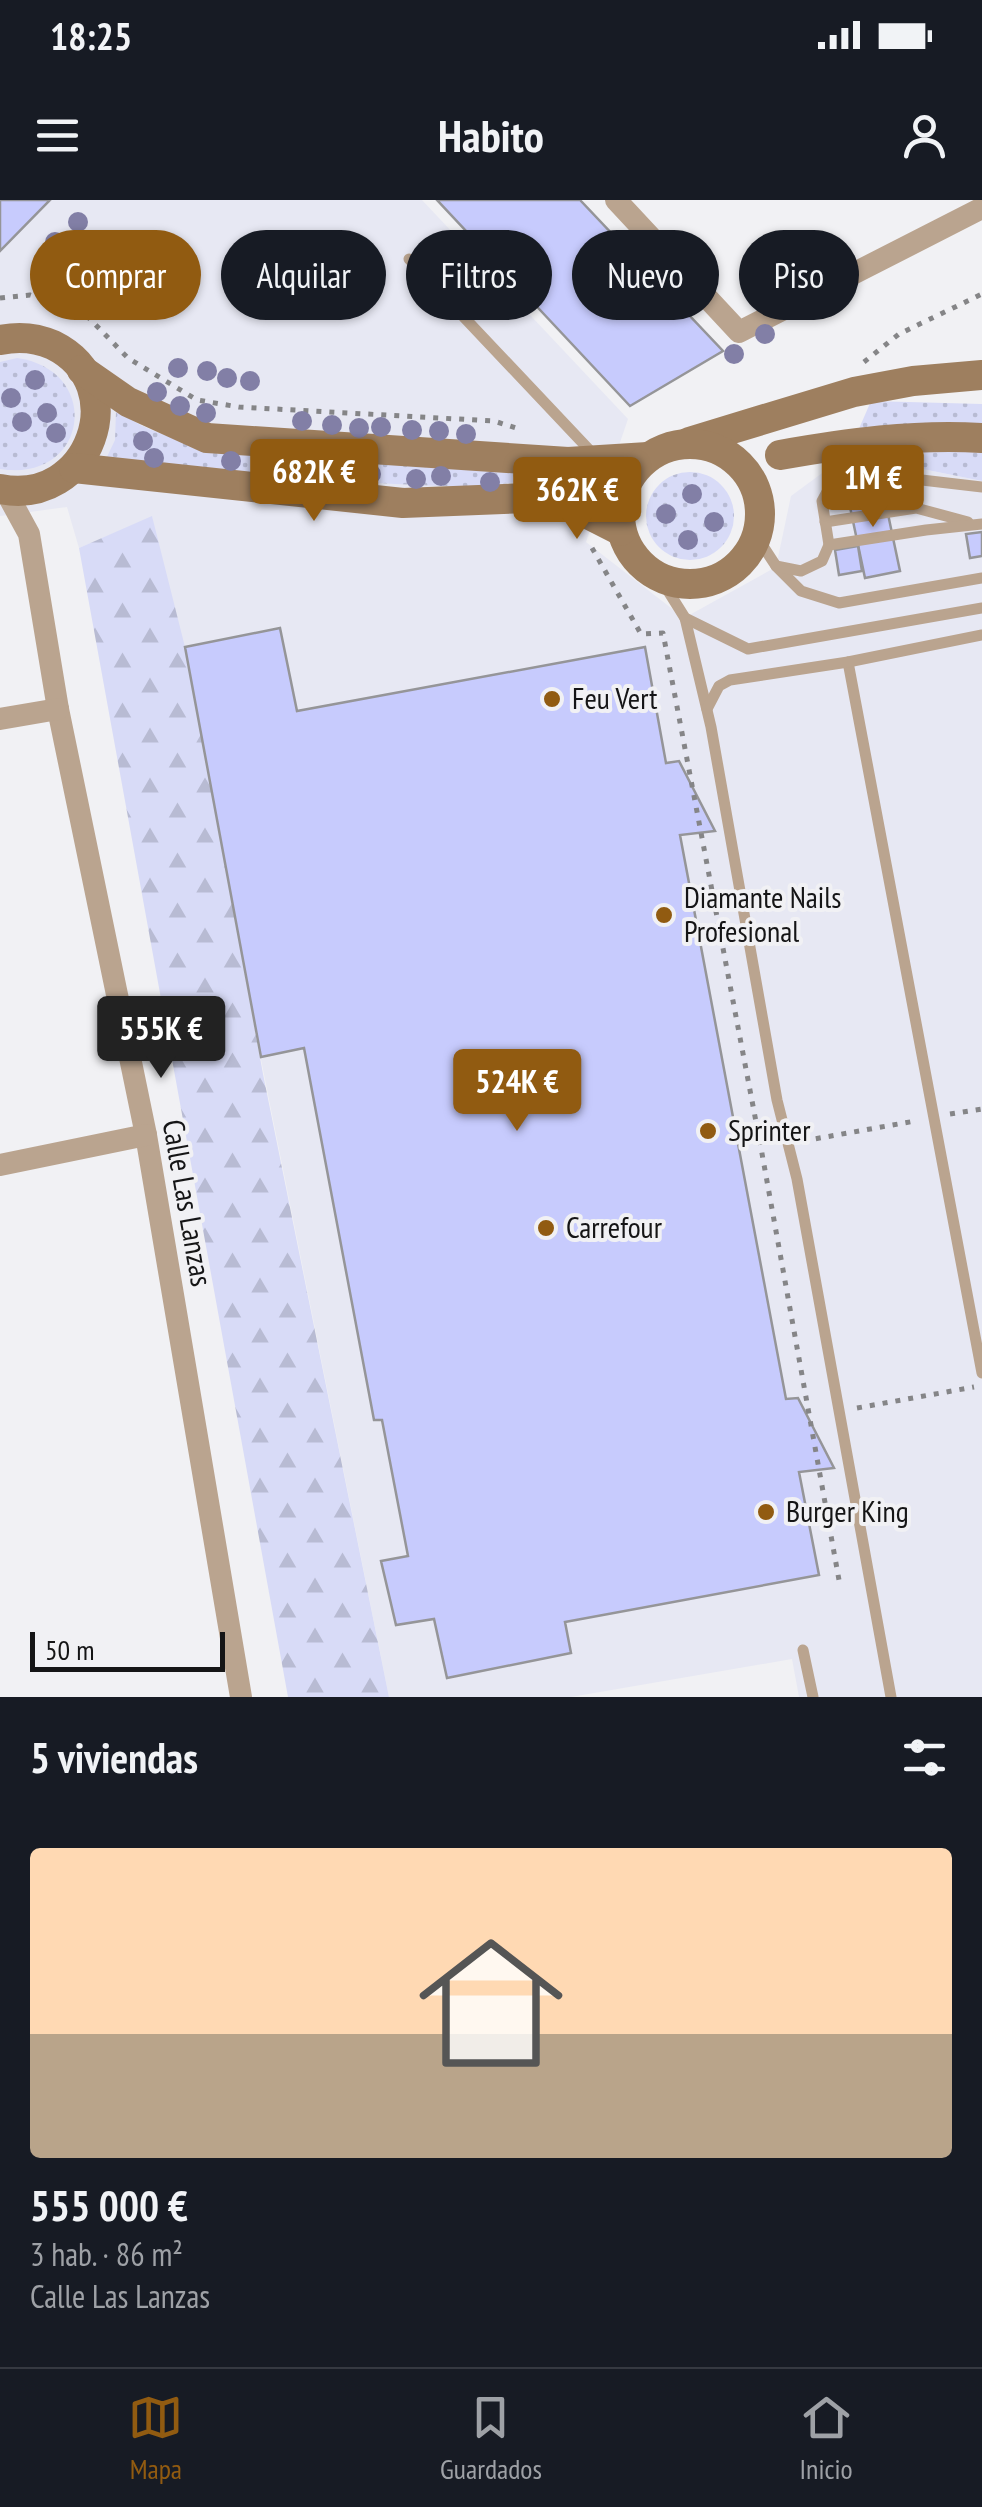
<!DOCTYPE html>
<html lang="es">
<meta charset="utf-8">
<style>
:root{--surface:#171b24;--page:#20242c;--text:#f1f3f6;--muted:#9ea1a6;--line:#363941;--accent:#915b11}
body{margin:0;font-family:"PT Sans Narrow",sans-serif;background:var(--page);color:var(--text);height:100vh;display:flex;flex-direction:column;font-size:38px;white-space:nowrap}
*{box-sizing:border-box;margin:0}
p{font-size:32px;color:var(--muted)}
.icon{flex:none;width:55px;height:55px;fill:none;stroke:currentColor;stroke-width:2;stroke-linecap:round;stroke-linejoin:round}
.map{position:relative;height:1497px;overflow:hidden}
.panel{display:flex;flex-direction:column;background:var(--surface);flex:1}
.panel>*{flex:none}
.top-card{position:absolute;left:30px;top:30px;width:922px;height:90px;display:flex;gap:20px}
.scale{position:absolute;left:30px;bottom:25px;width:195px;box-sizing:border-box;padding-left:10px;border:5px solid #151516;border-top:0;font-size:28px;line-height:35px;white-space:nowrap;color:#151516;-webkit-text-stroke:8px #f1f1f4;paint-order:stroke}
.price{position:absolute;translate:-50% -85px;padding:0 22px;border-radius:10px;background:var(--accent);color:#fff;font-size:32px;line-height:65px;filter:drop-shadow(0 2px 5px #0008)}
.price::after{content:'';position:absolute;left:50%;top:60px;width:30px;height:22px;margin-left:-15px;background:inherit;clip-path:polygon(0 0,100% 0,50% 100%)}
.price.on{background:#222;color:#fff}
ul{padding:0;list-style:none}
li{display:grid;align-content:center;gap:20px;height:530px;padding:0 30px}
li span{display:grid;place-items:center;height:310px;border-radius:10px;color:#555}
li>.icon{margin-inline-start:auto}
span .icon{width:180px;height:180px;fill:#fffc;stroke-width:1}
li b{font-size:42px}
h2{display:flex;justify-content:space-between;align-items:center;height:120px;padding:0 30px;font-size:42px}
.tag{padding:0 35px;border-radius:45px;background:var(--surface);box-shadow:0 2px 8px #0004;font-size:35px;line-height:90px}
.tag.on{background:var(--accent);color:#fff}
.status{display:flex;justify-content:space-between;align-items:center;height:70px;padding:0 50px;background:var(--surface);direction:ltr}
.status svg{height:28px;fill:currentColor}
header{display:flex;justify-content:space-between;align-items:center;height:130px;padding:0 30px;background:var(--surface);font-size:45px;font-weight:600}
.dock{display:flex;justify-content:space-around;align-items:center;height:140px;border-top:2px solid var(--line);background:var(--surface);font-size:28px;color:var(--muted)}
.dock a{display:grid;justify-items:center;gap:5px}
.dock .on{color:var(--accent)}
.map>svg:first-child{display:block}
.built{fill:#e7e8f3}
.grass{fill:url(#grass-dots)}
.forest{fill:url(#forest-firs)}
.building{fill:#c7cbfd;stroke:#959598;stroke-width:2.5}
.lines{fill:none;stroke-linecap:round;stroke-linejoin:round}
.path{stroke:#858587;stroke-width:5;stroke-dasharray:5 8;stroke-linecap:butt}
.service{stroke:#baa48f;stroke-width:11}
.minor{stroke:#baa48f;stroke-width:22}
.secondary{stroke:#9e7f5f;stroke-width:30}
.tree{fill:#827fa6}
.poi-dot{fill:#915b11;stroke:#f1f1f4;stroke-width:4}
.labels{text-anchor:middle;stroke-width:8;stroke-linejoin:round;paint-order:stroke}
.poi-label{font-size:30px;fill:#151516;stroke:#f1f1f4;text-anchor:start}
.street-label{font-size:30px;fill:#151516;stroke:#f1f1f4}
</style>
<div class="status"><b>18:25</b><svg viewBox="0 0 49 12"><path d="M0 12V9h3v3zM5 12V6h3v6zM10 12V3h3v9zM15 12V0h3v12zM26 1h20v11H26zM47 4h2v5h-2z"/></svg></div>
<header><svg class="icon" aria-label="menu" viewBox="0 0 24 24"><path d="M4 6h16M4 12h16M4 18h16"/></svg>Habito<svg class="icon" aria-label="person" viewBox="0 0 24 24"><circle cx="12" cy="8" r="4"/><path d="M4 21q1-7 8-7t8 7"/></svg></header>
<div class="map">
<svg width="982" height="1497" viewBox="0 0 982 1497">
<defs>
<pattern id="grass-dots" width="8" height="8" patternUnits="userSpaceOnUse" patternTransform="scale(2.5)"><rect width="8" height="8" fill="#d8dbf7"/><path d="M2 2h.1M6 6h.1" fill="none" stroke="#b8bbd3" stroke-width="1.8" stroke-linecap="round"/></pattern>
<pattern id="forest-firs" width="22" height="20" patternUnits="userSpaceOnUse" patternTransform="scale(2.5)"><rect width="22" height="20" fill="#d8dbf7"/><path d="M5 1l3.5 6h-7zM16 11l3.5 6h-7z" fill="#b8bbd3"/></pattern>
</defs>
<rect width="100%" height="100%" fill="#f1f1f4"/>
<!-- built -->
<polygon class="built" points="0,0 422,0 628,219 586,342 684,418 776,367 791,296 848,254 982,281 982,1497 799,1497 792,1459 571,1497 389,1497 152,317 79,348 67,307 0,316"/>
<!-- grass -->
<g class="grass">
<path d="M 17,158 C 103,170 89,283 0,269 L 0,162 Z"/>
<polygon points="871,201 982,204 982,281 848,254"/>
<polygon points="116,211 144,227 200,249 615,277 608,288 606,301 569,284 520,282 465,287 395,284 239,275 105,261 115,240"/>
<circle cx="690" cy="316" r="44"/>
</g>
<!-- forest -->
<polygon class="forest" points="152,316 185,447 263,874 389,1497 288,1497 79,348"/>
<!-- building -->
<g class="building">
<polygon points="0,0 50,0 0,51"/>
<polygon points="437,0 580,0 723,151 630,206"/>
<polygon points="881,281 900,371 865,378 846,288"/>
<polygon points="982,332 982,356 970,358 966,334"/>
<polygon points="858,346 862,371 839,375 835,350"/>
<polygon points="280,428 297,511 645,447 666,563 679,561 715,631 680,635 786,1199 798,1198 834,1268 799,1272 819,1375 565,1422 571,1453 447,1478 434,1419 396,1425 381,1361 408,1356 382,1220 374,1220 304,848 261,857 185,447"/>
</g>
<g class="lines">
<!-- path -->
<g class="path">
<polyline points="0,98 30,95 83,112 128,158 197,200 239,207 494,221 519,229"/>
<polyline points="864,162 899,134 982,94"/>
<polyline points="592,348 641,434 663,433 761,948 839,1380"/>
<polyline points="950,914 982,909"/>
<polyline points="803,941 915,921"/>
<polyline points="857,1208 974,1187"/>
</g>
<!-- service -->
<g class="service">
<polyline points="409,59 596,257"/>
<polyline points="825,322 916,308 968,322"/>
<polyline points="757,337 776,366 801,391 839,403 982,378"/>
<polyline points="829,345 822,301 835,277 862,273 982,287"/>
<polyline points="776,366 801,371 822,361 829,345 926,330 982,324"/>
<polyline points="660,378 685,418 748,449 982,408"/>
<polyline points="685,418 711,527 777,900 797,979 891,1497"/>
<polyline points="848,462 982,1173"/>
<polyline points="707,509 719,486 730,480 848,462 982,435"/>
<polyline points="803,1450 813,1497"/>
</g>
<!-- minor -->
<g class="minor">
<polyline points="616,0 739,132 982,8"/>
<polyline points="5,290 29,334 58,509 146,935 241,1497"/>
<polyline points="0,519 58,509"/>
<polyline points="0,965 146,935"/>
</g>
<!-- secondary -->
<g class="secondary">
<path d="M 0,140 C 19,136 35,137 53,145 C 134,185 90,307 0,289"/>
<polyline points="82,170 128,202 207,238 568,262 648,257"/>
<polyline points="689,242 854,192 913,181 982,175"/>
<circle cx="690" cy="314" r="70"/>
<path d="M 780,255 C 847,243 913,234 982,238"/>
<polyline points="74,268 403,303 527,298 560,300 621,331"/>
</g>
</g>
<!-- trees -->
<g class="tree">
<circle cx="78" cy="22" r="10"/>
<circle cx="55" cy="42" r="10"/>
<circle cx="100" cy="91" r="10"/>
<circle cx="111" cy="108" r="10"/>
<circle cx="765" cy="134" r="10"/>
<circle cx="734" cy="154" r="10"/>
<circle cx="178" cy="168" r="10"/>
<circle cx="207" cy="171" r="10"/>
<circle cx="227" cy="178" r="10"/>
<circle cx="35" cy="180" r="10"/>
<circle cx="250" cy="181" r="10"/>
<circle cx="157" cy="192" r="10"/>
<circle cx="11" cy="198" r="10"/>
<circle cx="180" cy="206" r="10"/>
<circle cx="47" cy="213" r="10"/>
<circle cx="206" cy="213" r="10"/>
<circle cx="302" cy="221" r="10"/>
<circle cx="22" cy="222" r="10"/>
<circle cx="332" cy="225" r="10"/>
<circle cx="381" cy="227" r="10"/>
<circle cx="359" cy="228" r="10"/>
<circle cx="412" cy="230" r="10"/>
<circle cx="439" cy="231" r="10"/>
<circle cx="56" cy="233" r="10"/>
<circle cx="466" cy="234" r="10"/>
<circle cx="143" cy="241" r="10"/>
<circle cx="154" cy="258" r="10"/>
<circle cx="231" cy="261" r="10"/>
<circle cx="340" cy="270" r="10"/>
<circle cx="278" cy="272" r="10"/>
<circle cx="320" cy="272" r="10"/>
<circle cx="371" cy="274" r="10"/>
<circle cx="441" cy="276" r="10"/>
<circle cx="416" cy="279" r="10"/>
<circle cx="490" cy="282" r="10"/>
<circle cx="692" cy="294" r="10"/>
<circle cx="666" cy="314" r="10"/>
<circle cx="714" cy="322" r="10"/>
<circle cx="688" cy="340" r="10"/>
</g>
<!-- markers -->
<g class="poi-dot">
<circle cx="552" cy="499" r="10"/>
<circle cx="664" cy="715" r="10"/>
<circle cx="708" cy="931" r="10"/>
<circle cx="546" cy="1028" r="10"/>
<circle cx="766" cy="1312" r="10"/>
</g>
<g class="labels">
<!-- poi labels -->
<g class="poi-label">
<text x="572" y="509">Feu Vert</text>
<text x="684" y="708">Diamante Nails<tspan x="684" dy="34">Profesional</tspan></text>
<text x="728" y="941">Sprinter</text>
<text x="566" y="1038">Carrefour</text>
<text x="786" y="1322">Burger King</text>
</g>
<!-- street labels -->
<g class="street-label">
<text transform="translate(187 1003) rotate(80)" y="10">Calle Las Lanzas</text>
</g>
</g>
</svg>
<div class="scale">50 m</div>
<b class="price" style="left:314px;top:324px">682K €</b>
<b class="price" style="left:873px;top:330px">1M €</b>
<b class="price" style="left:577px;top:342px">362K €</b>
<b class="price on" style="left:161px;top:881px">555K €</b>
<b class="price" style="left:517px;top:934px">524K €</b>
<div class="top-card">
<a class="tag on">Comprar</a>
<a class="tag">Alquilar</a>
<a class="tag">Filtros</a>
<a class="tag">Nuevo</a>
<a class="tag">Piso</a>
</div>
</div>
<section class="panel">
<h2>5 viviendas<svg class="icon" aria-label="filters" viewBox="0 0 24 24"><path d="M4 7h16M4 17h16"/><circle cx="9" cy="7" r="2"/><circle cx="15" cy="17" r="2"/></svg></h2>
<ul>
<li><span style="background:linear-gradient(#ffd9b3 60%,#b9a48a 0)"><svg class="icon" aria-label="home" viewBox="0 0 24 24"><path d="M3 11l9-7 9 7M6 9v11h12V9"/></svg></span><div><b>555 000 €</b><p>3 hab. · 86 m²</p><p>Calle Las Lanzas</p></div></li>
</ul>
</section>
<nav class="dock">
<a class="on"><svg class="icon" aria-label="map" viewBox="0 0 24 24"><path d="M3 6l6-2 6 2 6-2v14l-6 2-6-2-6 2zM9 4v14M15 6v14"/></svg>Mapa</a>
<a><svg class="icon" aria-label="saved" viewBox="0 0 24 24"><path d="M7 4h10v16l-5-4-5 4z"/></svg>Guardados</a>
<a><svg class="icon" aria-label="home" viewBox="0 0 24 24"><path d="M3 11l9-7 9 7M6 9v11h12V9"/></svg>Inicio</a>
</nav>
